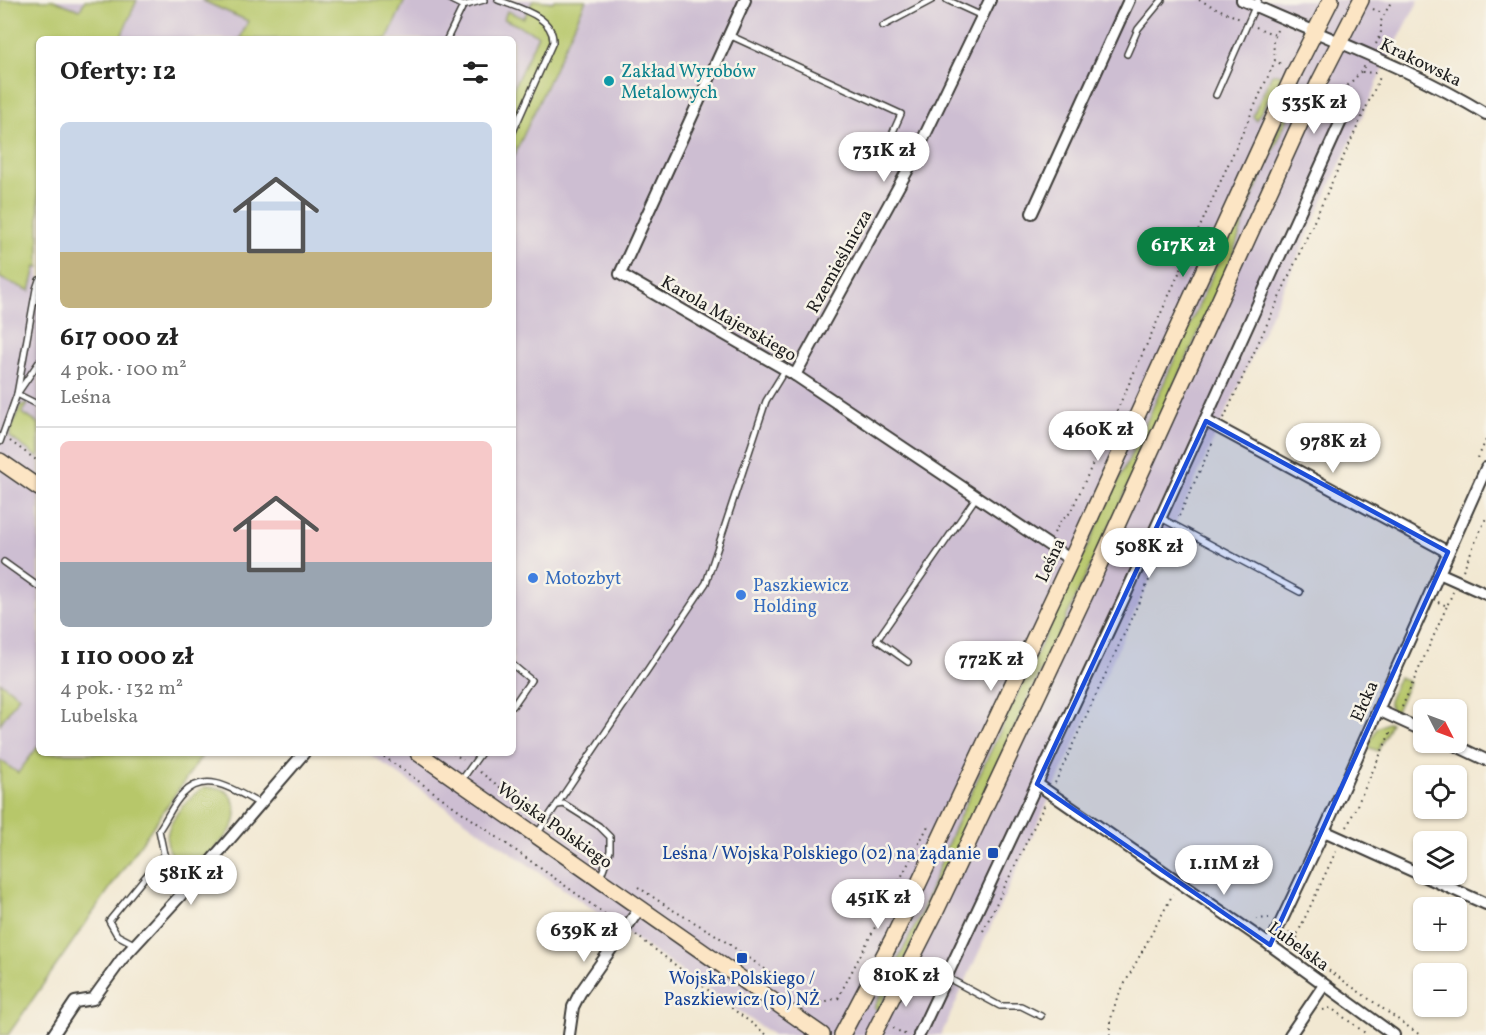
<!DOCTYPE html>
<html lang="pl">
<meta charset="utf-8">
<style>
:root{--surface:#fff;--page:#f6f6f6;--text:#222;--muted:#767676;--line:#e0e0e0;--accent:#0b8043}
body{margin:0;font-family:Vollkorn,serif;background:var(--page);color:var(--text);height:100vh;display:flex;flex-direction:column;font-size:22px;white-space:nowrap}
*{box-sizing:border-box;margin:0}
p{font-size:20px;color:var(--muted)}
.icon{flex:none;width:33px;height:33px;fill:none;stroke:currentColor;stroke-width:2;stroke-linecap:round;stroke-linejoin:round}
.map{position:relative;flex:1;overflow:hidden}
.details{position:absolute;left:36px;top:36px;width:480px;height:720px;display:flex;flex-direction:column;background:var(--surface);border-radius:9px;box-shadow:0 2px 4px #0004}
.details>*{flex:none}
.needle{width:39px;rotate:132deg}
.tools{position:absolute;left:1413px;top:699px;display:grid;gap:12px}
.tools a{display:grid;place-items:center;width:54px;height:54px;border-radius:9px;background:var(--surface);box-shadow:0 2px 4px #0004;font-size:30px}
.price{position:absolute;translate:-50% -51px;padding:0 14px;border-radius:21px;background:#fff;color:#222;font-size:20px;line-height:39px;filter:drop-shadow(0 2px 3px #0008)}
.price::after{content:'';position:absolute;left:50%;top:36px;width:18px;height:14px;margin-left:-9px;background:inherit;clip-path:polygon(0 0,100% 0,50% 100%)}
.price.on{background:var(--accent);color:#fff}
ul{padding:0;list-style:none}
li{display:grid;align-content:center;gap:12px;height:318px;padding:0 24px}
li+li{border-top:2px solid var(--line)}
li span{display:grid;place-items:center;height:186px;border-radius:9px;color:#555}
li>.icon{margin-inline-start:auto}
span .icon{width:108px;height:108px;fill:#fffc;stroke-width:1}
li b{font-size:26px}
h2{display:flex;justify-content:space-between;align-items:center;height:72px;padding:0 24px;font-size:26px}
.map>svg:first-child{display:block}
.industrial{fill:#cdbed2}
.green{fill:#b7c76a;stroke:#6a7243;stroke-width:1.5}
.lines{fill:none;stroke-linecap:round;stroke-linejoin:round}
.lane-casing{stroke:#3c3b37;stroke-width:8}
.street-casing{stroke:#3c3b37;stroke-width:14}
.secondary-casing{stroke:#3c3b37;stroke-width:18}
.path{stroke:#3c3b37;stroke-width:2;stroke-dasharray:1.5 4.5;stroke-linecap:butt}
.lane{stroke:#fff;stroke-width:5}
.street{stroke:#fff;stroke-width:10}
.secondary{stroke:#fce5c4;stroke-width:15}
.marked{fill:#1d4ed8;fill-opacity:0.2;stroke:#1d4ed8;stroke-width:4.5;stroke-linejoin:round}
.culture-dot{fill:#0f9aa8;stroke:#f7f3e8;stroke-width:2}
.shop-dot{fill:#3f7fe0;stroke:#f7f3e8;stroke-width:2}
.transit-dot{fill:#1a4fb4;stroke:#f7f3e8;stroke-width:2}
.labels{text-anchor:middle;stroke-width:5;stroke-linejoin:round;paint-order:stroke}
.street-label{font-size:18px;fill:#1c1c1c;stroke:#f7f3e8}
.culture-label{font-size:18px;fill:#0d838f;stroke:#f7f3e8;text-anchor:start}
.shop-label{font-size:18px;fill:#366cbe;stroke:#f7f3e8;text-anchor:start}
.transit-label{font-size:18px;fill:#164399;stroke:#f7f3e8;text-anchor:end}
</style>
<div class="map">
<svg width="1486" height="1035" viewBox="0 0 1486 1035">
<rect width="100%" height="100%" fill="#f7f3e8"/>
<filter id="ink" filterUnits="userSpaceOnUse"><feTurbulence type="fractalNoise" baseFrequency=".0167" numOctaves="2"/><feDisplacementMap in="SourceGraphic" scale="12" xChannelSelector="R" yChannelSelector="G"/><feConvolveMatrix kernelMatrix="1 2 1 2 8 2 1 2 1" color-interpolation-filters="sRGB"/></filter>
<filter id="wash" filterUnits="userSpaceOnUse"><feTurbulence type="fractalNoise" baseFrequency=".008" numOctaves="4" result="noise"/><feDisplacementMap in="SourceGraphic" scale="24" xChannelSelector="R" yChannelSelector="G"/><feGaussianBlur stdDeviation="1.35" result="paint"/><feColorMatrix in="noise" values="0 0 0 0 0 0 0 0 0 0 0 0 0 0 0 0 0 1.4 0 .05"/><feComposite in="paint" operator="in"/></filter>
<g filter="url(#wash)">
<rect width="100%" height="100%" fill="#f2e8d2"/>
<!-- industrial -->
<polygon class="industrial" points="0,0 1419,0 1391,53 941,1035 773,1035 368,753 513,753 513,39 39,39 39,753 0,1035"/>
<!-- green -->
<g class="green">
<polygon points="0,0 53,0 80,10 85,0 137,0 120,39 39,39 39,268 36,267 30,291 0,278"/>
<polygon points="201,0 405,0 387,39 240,39 248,21"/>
<polygon points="533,0 553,2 554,0 586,0 513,158 513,89 538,35 504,19 507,11 524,18"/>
<polygon points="1272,74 1279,74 1283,76 1256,120 1253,116 1254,113"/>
<polygon points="1299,82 1303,84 1254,193 1228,268 1149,441 929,910 878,1011 874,1008 921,914 953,831 1146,423"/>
<polygon points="28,404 22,413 39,424 39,458 10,437 10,432 21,405"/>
<polygon points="1399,677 1409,682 1395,713 1391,710 1389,701"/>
<polygon points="0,682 19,696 0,724"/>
<polygon points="1387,723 1391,723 1378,751 1368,747 1377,728"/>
<polygon points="39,745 39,753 204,753 8,1035 0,1035 0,760 18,773"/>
<path d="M 204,787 C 209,788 218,787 222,789 C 235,794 239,814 233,826 C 229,834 206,860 198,862 C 195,863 192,863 189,863 C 181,863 174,859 170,851 C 158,829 186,799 204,787 Z"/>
</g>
</g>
<g filter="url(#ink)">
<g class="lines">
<defs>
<g id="lane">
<path d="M 498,0 C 518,8 554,16 553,42 L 513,132"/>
<polyline points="947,0 982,16"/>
<polyline points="463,6 484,0"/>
<polyline points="883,26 932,0"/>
<polyline points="729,35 901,114 885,150 911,164"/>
<polyline points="447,39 463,6 451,0"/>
<polyline points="1127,54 1138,29 1162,0"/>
<polyline points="1216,95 1258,0"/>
<polyline points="39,280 36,289 17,394 39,405"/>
<polyline points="0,442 17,394 39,362"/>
<polyline points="1161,518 1300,592"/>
<polyline points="4,562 39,587"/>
<polyline points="908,662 877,640 977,496"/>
<polyline points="513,665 531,680 513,706"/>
<polyline points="461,781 481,753"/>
<polyline points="558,805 564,804 599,826 610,837 610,851 600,878"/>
<polyline points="537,834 706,583 766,401 785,370"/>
<path d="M 192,883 L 164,854 L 159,830 C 167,819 173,803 183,794 C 206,769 236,791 260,804"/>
<polyline points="136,945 117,935 109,921 164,854"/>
<polyline points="946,977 1000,1006 1021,1006 1041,1016"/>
</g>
<g id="street">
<polyline points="745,0 620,274 795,375 1071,560"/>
<path d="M 1242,0 C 1323,37 1409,67 1486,114"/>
<polyline points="1032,213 1129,0"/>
<polyline points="795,375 911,164 990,0"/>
<polyline points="1206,421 1448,552"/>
<polyline points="1439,573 1486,594"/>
<polyline points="1378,710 1424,731"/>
<polyline points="1448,742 1486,760"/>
<polyline points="1037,784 1270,945 1394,1035"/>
<polyline points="1324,831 1486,904"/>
<polyline points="1270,945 1324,831 1486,468"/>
<polyline points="53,1035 75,1002 93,999 122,959 192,883 304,753"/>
<polyline points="569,1035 573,1007 580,993 640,908"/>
<polyline points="919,1035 1124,598 1347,108"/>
<polyline points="1290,1035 1324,985"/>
</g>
<g id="secondary">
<polyline points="0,461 39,488"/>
<polyline points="418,753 822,1035"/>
<polyline points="842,1035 893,938 1071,560 1295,71 1331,0"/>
<polyline points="873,1035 936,911 1093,578 1319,82 1361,0"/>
</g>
</defs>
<!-- lane casing -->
<use href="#lane" class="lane-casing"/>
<!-- street casing -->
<use href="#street" class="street-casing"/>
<!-- secondary casing -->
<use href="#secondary" class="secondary-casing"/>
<!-- path -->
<g class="path">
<polyline points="1199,0 1240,19"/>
<polyline points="1373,9 1384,14"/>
<polyline points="1256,27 1275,35"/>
<polyline points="1277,30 1273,42 1275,61 1281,64"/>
<polyline points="1379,38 1386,45 1425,66"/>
<polyline points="1376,44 1381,32 1381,21 1392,0"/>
<polyline points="1362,72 1377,73"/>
<path d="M 1337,100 C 1344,85 1358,79 1365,65"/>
<polyline points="1224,418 1381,75"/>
<polyline points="10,441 39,462"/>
<polyline points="1478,458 1486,440"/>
<polyline points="1179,516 1214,440"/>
<polyline points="1054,533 1060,522 1070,513 1080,492 1275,61"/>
<polyline points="1042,557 1041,561 1044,568 1044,580"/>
<polyline points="1463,570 1486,518"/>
<polyline points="1438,602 1447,606 1453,592"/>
<polyline points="1402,707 1447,606"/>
<polyline points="379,753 616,922"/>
<polyline points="453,753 463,760"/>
<polyline points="480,772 538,816"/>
<polyline points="1055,783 1170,535"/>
<polyline points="552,826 586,851"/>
<polyline points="1347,827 1392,729"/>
<polyline points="638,887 671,909 713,933 815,1004"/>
<polyline points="1256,919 1269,918"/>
<polyline points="983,931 1045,804"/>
<polyline points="1289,932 1296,937 1337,849"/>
<polyline points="636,935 767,1035"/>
<polyline points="1297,937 1305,953"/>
<polyline points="1324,967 1420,1035"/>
<polyline points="838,998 929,824"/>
<polyline points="811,1009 815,1004 838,998 843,1001"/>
<polyline points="1323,1010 1331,1008 1368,1035"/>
<polyline points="893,1028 906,1035"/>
<polyline points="1110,1035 1110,1022 1117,998 1173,894"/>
</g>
<!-- lane -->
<use href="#lane" class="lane"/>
<!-- street -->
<use href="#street" class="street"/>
<!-- secondary -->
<use href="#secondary" class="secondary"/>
</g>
</g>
<!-- marked area -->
<path class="marked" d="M 1206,421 L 1448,552 L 1270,945 L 1037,784 Z"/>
<!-- markers -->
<circle class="culture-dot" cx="609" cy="81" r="6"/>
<g class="shop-dot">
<circle cx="533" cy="578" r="6"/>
<circle cx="741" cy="595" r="6"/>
</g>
<g class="transit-dot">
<rect x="987" y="847" width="12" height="12" rx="3"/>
<rect x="736" y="952" width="12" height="12" rx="3"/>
</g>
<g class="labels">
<!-- street labels -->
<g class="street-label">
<text transform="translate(1421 62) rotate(26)" y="6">Krakowska</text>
<text transform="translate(839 261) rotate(-61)" y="6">Rzemieślnicza</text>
<text transform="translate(729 318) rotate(30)" y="6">Karola Majerskiego</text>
<text transform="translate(1050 560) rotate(-65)" y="6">Leśna</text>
<text transform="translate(1364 701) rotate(-66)" y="6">Ełcka</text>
<text transform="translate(555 825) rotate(35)" y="6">Wojska Polskiego</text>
<text transform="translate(1299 946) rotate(36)" y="6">Lubelska</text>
</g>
<!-- culture labels -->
<g class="culture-label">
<text x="621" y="77">Zakład Wyrobów<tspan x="621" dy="21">Metalowych</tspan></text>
</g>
<!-- shop labels -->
<g class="shop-label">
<text x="545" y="584">Motozbyt</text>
<text x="753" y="591">Paszkiewicz<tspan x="753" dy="21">Holding</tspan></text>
</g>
<!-- transit labels -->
<g class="transit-label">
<text x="981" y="859">Leśna / Wojska Polskiego (02) na żądanie</text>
<text x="742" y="984" text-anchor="middle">Wojska Polskiego /<tspan x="742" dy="21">Paszkiewicz (10) NŻ</tspan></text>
</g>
</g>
</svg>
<div class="tools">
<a><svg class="needle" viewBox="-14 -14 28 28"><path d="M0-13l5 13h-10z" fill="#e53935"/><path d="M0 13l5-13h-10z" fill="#767676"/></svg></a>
<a><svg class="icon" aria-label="locate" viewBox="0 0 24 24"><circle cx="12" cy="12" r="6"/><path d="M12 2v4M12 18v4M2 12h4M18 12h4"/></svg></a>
<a><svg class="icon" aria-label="layers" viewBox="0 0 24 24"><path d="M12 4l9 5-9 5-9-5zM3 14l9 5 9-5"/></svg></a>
<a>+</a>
<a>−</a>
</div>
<b class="price" style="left:1314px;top:135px">535K zł</b>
<b class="price" style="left:884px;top:183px">731K zł</b>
<b class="price on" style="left:1183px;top:278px">617K zł</b>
<b class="price" style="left:1098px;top:462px">460K zł</b>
<b class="price" style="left:1333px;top:474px">978K zł</b>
<b class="price" style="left:1149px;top:579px">508K zł</b>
<b class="price" style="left:991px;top:692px">772K zł</b>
<b class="price" style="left:1224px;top:896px">1.11M zł</b>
<b class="price" style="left:191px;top:906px">581K zł</b>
<b class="price" style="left:878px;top:930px">451K zł</b>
<b class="price" style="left:584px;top:963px">639K zł</b>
<b class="price" style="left:906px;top:1008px">810K zł</b>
<section class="details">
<h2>Oferty: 12<svg class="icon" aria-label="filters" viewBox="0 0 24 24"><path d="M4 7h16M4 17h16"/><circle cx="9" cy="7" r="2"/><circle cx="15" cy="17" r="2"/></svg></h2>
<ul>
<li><span style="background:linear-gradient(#c9d6e8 70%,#c2b280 0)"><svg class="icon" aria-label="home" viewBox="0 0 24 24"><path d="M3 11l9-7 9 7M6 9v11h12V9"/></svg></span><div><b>617 000 zł</b><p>4 pok. · 100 m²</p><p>Leśna</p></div></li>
<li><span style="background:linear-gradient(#f6c9c9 65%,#9aa5b1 0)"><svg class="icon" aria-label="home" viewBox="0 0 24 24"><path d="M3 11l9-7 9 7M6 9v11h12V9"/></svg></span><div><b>1 110 000 zł</b><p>4 pok. · 132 m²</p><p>Lubelska</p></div></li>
</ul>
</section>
</div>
